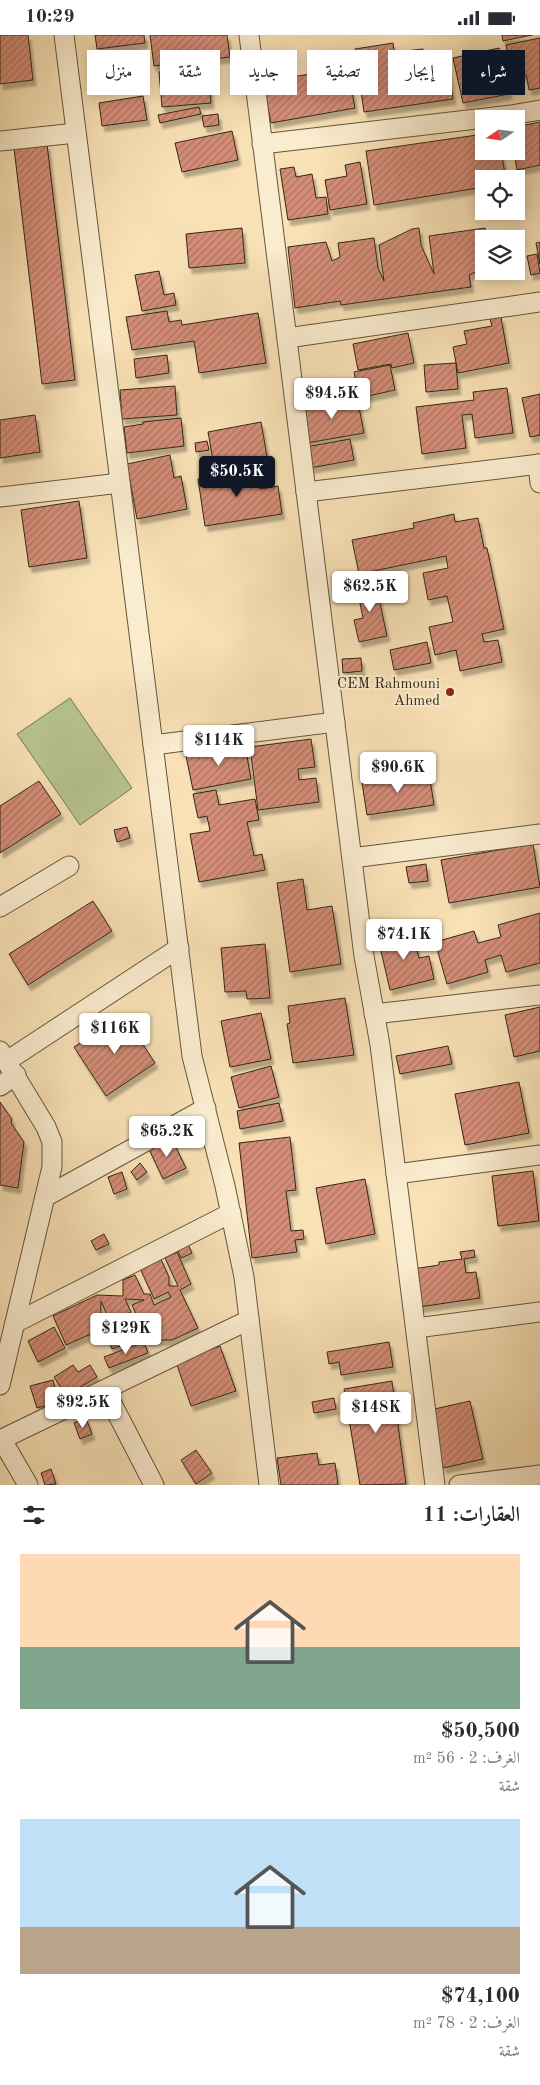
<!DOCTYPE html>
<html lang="ar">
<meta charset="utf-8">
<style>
:root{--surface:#fff;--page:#f7f7f7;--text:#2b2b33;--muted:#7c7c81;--accent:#111827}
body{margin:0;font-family:"Old Standard TT",Amiri,serif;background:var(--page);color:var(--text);direction:rtl;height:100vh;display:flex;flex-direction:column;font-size:19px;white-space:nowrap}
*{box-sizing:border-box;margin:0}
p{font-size:16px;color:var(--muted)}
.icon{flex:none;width:28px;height:28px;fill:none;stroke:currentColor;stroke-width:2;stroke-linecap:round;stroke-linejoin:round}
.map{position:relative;height:1450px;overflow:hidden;direction:ltr}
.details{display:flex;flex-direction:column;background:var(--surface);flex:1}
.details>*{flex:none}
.hud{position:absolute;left:15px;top:15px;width:510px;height:45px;direction:rtl;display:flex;gap:10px}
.needle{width:32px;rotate:257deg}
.fabs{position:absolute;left:475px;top:75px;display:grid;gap:10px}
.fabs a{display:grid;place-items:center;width:50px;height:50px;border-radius:0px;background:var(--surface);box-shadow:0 2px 12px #0003;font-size:25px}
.price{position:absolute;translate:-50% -42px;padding:0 11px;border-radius:5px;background:#fff;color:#222;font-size:16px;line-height:32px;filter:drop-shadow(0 1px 2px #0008)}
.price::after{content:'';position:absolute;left:50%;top:30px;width:15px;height:11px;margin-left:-8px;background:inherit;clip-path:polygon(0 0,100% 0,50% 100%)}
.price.selected{background:var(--accent);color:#fff}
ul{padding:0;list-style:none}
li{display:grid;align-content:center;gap:10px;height:265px;padding:0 20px}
li span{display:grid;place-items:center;height:155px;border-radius:0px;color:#555}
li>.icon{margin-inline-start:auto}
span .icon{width:90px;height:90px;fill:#fffc;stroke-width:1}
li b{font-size:21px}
h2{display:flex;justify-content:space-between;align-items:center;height:60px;padding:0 20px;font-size:21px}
.chip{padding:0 18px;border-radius:0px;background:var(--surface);box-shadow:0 2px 12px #0003;font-size:18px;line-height:45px}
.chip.selected{background:var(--accent);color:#fff}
.status{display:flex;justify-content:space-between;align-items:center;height:35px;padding:0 25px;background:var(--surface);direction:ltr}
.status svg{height:14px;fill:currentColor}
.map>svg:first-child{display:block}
.green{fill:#b7c492;stroke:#757654}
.building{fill:url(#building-hatch);stroke:#332717;filter:url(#shadow)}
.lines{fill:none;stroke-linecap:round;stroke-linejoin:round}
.minor-casing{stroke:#64563e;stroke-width:21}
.minor{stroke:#faeccf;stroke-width:19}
.poi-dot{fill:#8f2418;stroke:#faeccf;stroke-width:2}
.labels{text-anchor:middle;stroke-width:4;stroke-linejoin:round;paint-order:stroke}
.poi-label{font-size:15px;fill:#332717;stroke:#faeccf;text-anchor:end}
</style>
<div class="status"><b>10:29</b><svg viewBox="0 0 49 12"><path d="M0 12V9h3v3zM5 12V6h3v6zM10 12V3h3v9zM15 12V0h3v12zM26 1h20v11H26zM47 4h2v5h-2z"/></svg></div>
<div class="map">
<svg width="540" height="1450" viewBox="0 0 540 1450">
<defs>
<pattern id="building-hatch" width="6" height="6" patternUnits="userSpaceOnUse" patternTransform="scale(1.25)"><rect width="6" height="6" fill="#d58d78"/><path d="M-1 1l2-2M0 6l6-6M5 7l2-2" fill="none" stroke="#ad7361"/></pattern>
<filter id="shadow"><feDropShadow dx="3" dy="5.5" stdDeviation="1" flood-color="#0004"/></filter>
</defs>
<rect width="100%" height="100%" fill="#f8e1b5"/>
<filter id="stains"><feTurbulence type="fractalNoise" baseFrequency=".004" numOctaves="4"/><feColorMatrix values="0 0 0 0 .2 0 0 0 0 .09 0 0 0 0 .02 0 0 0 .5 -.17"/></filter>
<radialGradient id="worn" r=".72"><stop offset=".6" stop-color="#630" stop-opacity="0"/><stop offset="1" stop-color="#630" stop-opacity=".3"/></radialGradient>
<!-- green -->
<polygon class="green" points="70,663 132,753 80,790 17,699"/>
<!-- building -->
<g class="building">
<polygon points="0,0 28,0 33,45 0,49"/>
<polygon points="95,0 144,0 145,8 97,14"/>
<polygon points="150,0 227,0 230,22 154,31"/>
<polygon points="502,0 532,0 503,6"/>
<polygon points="540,3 540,53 529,55 526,39 512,42 506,10"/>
<polygon points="393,8 397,36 408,34 406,16 423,14 424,22 446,19 453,64 364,77 355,14"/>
<polygon points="499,13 509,59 463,68 453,23"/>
<polygon points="351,21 356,51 351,52 355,73 271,88 263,47 322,37 320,26"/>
<polygon points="119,27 124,47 101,53 96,33"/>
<polygon points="208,33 211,68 162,72 159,37"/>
<polygon points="143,61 147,85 102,91 99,68"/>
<polygon points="199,72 201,79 160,88 158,80"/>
<polygon points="218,79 219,90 204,92 202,81"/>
<polygon points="540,87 540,130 517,135 514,116 516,116 516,92"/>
<polygon points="232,96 238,125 182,137 175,108"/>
<polygon points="484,99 484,116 501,116 506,144 484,144 484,152 374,170 366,116"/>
<polygon points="47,109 75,345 42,349 14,113"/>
<polygon points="360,127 367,169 330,175 325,145 347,141 345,130"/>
<polygon points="294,132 296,142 312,139 316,163 326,162 328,179 288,185 280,134"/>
<polygon points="242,193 245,228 189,233 186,199"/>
<polygon points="419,193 421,210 434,239 429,201 485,193 486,204 484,204 484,224 476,225 478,236 469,240 471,252 341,270 340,266 295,273 288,212 326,207 332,226 340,222 338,208 374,203 378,233 384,246 379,210 412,194"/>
<polygon points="540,207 540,229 536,208"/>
<polygon points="537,219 540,238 531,240 527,221"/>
<polygon points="159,236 164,260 174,258 176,270 142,276 135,240"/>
<polygon points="167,276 169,287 181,285 182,290 258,278 266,328 199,338 194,306 132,315 126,282"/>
<polygon points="501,282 509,328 458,338 453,312 467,309 464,296 492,291 490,284"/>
<polygon points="408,298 414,328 392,333 391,329 358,335 353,309"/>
<polygon points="167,320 169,338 136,343 134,324"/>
<polygon points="456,328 458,354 426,357 424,330"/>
<polygon points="390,330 395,355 359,363 354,337"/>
<polygon points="175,351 177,380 122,384 120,355"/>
<polygon points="507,353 513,398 475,403 472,379 462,380 466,413 422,419 416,372 474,365 473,357"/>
<polygon points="540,359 540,400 530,402 522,363"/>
<polygon points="357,362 364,398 307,408 300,372"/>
<polygon points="35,380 40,417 0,423 0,385"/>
<polygon points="181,383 184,411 127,418 124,392 143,389 143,387"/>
<polygon points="261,387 268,427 215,437 208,397"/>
<polygon points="350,404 354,425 310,433 306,412"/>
<polygon points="207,406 209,415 196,417 195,408"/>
<polygon points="170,420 174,443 181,441 187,474 137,484 127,429"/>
<polygon points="257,435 260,454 278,451 282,479 205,491 198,444"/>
<polygon points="79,466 87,523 29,532 21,475"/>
<polygon points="454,479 455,487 478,483 484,513 487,513 504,594 482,599 484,607 498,605 502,627 460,636 456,615 435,620 429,592 453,587 447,561 428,565 423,538 448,533 446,521 359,539 352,505 414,493 413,488"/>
<polygon points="375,545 387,601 359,607 354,585 363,583 356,549"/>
<polygon points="427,607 431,628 394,635 390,615"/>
<polygon points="361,623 362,636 343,638 342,624"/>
<polygon points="311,704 315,732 298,734 299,745 316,743 319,767 258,775 250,712"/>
<polygon points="245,710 251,744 193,755 186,721"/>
<polygon points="429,738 434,770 367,780 362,748"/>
<polygon points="39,746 61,779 0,818 0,771"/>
<polygon points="216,755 219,770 255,764 259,785 247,787 254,821 262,819 265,835 199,847 190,799 210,796 207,781 198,783 193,759"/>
<polygon points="127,792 130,803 117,807 114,795"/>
<polygon points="533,809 540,852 449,868 441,825"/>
<polygon points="426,829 428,846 409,848 406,832"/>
<polygon points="303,844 307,875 332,871 341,929 290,937 277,848"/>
<polygon points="93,866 112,896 28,950 9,919"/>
<polygon points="540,878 540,928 506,937 501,920 485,925 488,937 447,949 435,907 474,896 478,908 501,902 498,890"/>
<polygon points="412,895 419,923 429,921 434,944 390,955 378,903"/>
<polygon points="265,909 270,963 247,964 246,956 225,957 221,913"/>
<polygon points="345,963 354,1020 293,1028 287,989 290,988 288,971"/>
<polygon points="540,972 540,1016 514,1022 505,980"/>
<polygon points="261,978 271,1024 230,1032 221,986"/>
<polygon points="124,980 155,1028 106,1061 74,1012"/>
<polygon points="448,1011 452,1029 400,1039 396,1021"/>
<polygon points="271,1031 279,1062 239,1073 231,1042"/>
<polygon points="519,1047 529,1098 465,1110 455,1059"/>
<polygon points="0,1067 12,1084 11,1088 24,1107 18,1153 0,1150"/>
<polygon points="279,1068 283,1086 240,1094 237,1076"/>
<polygon points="171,1102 186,1133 163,1144 148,1112"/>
<polygon points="290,1102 296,1155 286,1156 291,1196 303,1195 304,1204 295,1205 297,1217 252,1223 239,1108"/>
<polygon points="140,1128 147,1137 137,1145 131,1137"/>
<polygon points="533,1136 539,1186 498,1191 492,1141"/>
<polygon points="122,1137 127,1154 114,1159 108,1142"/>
<polygon points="365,1144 375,1199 326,1209 316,1153"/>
<polygon points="104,1199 109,1209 96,1215 91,1206"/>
<polygon points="188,1209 192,1218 181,1223 177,1214"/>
<polygon points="474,1215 475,1222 464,1224 466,1238 476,1237 480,1263 419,1272 413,1234 439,1230 439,1227 462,1224 460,1217"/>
<polygon points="177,1217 191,1249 180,1255 198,1293 172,1305 147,1305 132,1270 144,1265 125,1264 131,1277 110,1287 101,1266 100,1295 66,1310 53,1281 97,1260 123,1261 123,1245 135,1240 144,1259 150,1259 154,1270 171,1262 168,1257 154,1264 139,1231 160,1222 169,1242 169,1251 178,1251 165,1223"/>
<polygon points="54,1292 65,1313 38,1327 28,1306"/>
<polygon points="119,1300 123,1310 112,1314 108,1304"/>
<polygon points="144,1307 148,1318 109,1333 104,1322"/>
<polygon points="389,1307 393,1332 341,1340 339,1327 329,1329 327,1317"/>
<polygon points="220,1311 236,1356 191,1371 176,1327"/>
<polygon points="73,1330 78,1337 90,1330 97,1342 66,1361 54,1342"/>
<polygon points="53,1345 59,1367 37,1373 30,1351"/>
<polygon points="392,1346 406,1449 360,1450 344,1354"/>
<polygon points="334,1363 336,1374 314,1378 312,1367"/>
<polygon points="470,1366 483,1424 443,1433 430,1375"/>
<polygon points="86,1383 92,1399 80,1404 74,1388"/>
<polygon points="196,1415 212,1438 196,1449 181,1425"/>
<polygon points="317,1418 319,1430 335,1428 338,1450 281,1450 277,1423"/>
<polygon points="51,1434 56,1449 45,1450 41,1438"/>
</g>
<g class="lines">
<defs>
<g id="minor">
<polyline points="64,0 192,1021 225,1151 244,1242 269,1450"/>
<polyline points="249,0 364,921 380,1010 435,1450"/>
<polyline points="0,106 76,98"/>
<polyline points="262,109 511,80 540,75"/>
<polyline points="287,303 540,267"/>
<polyline points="538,429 540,448"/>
<polyline points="306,457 540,429"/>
<polyline points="0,462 120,448"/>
<polyline points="153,710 335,687"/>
<polyline points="352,823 540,799"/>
<polyline points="0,872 69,831"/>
<polyline points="374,979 540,960"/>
<polyline points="0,1016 46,1092 52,1107 52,1132 0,1350"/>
<polyline points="7,1026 179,913"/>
<polyline points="0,1051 16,1040"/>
<polyline points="396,1139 540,1120"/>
<polyline points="45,1162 206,1073"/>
<polyline points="15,1288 231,1178"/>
<polyline points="416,1293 540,1277"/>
<polyline points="105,1355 154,1450"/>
<polyline points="0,1405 249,1285"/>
<polyline points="2,1405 28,1450"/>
<polyline points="459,1450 540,1440"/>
</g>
</defs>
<!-- minor casing -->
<use href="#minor" class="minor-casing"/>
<!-- minor -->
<use href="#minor" class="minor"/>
</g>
<!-- markers -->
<circle class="poi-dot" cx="450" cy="657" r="5"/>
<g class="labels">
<!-- poi labels -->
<g class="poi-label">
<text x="440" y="653">CEM Rahmouni<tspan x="440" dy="17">Ahmed</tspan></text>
</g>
</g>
<rect width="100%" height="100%" filter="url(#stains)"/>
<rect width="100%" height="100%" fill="url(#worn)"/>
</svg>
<div class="fabs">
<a><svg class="needle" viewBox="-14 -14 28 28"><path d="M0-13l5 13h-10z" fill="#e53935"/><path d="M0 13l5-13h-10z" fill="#7c7c81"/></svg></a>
<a><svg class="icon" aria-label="locate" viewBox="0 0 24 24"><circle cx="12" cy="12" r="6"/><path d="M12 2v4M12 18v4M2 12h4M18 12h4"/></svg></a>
<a><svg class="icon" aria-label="layers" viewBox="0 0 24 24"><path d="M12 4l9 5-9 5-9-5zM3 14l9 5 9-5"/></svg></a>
</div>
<b class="price" style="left:332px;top:385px">$94.5K</b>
<b class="price selected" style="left:237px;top:463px">$50.5K</b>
<b class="price" style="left:370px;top:578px">$62.5K</b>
<b class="price" style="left:219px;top:732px">$114K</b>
<b class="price" style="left:398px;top:759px">$90.6K</b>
<b class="price" style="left:404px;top:926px">$74.1K</b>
<b class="price" style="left:115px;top:1020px">$116K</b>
<b class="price" style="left:167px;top:1123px">$65.2K</b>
<b class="price" style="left:126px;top:1320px">$129K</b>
<b class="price" style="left:83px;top:1394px">$92.5K</b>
<b class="price" style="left:376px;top:1399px">$148K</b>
<div class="hud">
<a class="chip selected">شراء</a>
<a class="chip">إيجار</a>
<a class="chip">تصفية</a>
<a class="chip">جديد</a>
<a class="chip">شقة</a>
<a class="chip">منزل</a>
</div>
</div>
<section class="details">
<h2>العقارات: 11<svg class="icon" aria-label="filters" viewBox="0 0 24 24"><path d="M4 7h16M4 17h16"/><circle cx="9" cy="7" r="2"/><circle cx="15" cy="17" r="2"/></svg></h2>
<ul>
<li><span style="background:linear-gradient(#ffd9b3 60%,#7fa58c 0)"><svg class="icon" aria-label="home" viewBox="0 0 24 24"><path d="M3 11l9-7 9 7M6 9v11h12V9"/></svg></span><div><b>$50,500</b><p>الغرف: 2 · 56 m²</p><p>شقة</p></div></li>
<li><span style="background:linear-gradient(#bfe0f5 70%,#b9a48a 0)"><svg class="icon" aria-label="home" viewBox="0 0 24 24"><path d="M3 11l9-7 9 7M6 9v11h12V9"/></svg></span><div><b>$74,100</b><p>الغرف: 2 · 78 m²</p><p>شقة</p></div></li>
</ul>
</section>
